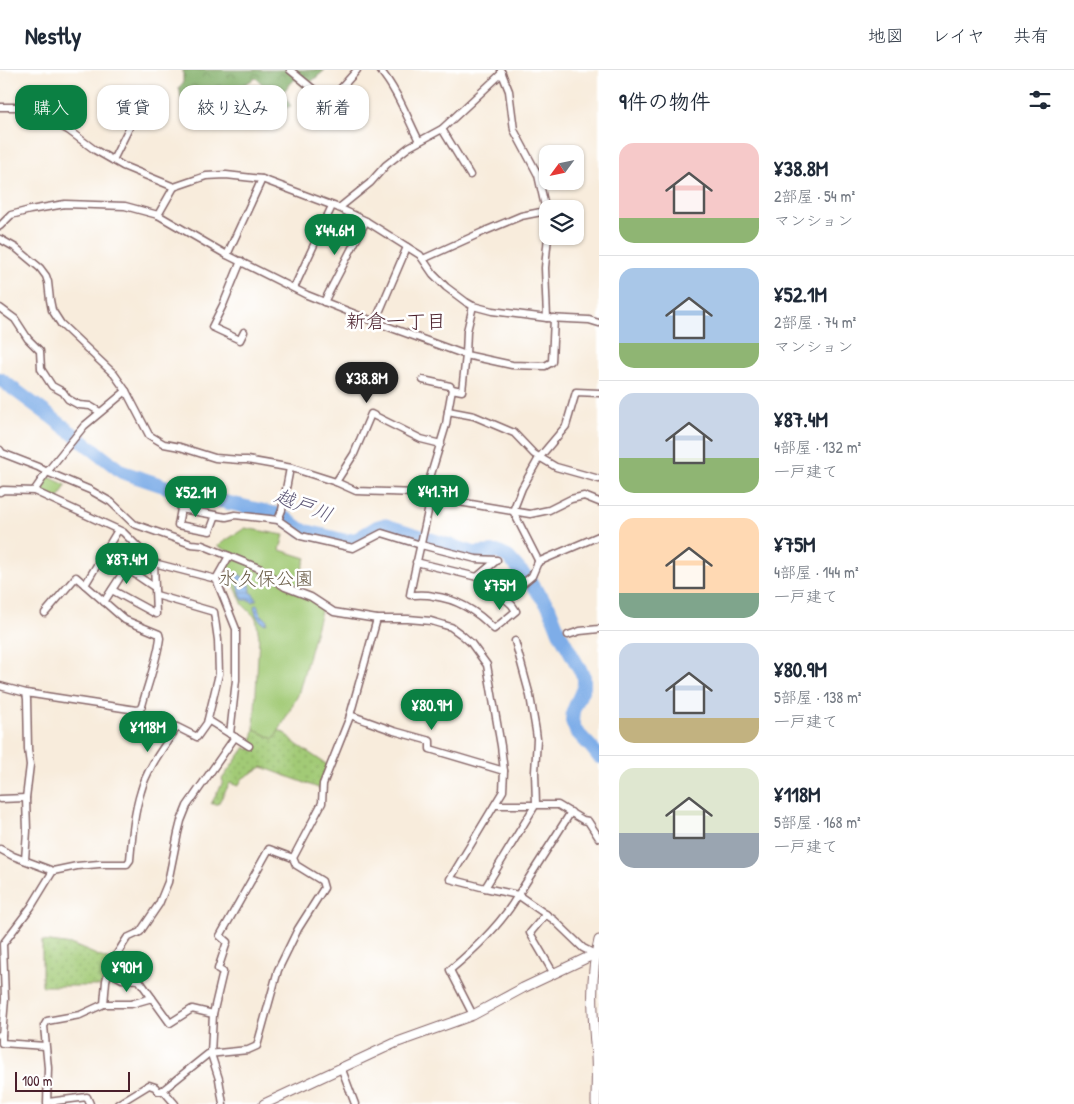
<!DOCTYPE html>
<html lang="ja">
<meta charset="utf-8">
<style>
:root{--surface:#fff;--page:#f2f2f3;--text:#1f2937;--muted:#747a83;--line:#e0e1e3;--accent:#0b8043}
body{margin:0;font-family:"Patrick Hand","Klee One",sans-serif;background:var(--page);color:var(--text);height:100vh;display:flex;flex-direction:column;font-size:19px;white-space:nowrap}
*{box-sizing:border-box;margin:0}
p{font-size:16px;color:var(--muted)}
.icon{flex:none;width:28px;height:28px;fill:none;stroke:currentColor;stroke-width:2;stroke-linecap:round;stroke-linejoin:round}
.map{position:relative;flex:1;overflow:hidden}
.drawer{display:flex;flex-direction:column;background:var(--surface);width:475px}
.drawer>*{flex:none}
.banner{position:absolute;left:15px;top:15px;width:475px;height:45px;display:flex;gap:10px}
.needle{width:32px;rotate:237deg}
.tools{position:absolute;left:539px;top:75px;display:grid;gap:10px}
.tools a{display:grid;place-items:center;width:45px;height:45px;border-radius:10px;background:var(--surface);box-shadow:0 1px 4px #0004;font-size:25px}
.scale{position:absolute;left:15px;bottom:12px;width:115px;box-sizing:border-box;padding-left:5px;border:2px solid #4a1f2b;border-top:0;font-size:14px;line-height:18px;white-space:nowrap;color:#4a1f2b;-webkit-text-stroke:4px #fff;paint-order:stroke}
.price{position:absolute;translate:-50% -42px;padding:0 11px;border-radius:18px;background:var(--accent);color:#fff;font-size:16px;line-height:32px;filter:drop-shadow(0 1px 2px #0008)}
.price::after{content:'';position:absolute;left:50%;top:30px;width:15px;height:11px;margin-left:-8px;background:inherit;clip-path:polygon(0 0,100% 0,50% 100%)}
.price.current{background:#222;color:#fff}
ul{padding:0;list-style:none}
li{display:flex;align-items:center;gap:15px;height:125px;padding:0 20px}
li+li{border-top:1px solid var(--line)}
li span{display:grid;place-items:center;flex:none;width:140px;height:100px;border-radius:15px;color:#555}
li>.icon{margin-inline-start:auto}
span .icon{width:60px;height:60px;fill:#fffc;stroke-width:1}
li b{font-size:21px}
h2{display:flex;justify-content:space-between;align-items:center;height:60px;padding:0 20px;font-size:21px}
.chip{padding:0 18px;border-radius:15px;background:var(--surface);box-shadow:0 1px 4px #0004;font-size:18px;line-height:45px}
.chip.current{background:var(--accent);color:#fff}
header{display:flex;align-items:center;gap:30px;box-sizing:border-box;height:70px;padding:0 25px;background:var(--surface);border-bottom:1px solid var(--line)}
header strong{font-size:24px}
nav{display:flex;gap:28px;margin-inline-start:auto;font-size:18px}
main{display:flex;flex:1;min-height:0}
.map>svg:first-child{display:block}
.grass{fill:url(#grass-dots);stroke:#767450}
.forest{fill:url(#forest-crowns);stroke:#666649}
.green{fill:#a2ca76;stroke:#767450}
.water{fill:url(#water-rules);stroke:#64668a}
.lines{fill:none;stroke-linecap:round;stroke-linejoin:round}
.river{stroke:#7eade8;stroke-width:14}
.street-casing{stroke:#876769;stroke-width:9}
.secondary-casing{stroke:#876769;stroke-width:11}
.street{stroke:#fff;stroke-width:6}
.secondary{stroke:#fff;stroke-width:9}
.labels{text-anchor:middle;stroke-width:5;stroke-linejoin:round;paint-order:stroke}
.park-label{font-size:19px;fill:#695b45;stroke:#fff}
.neighbourhood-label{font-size:20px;fill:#4a1f2b;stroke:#fff}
.water-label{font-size:20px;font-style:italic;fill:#5f5877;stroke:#fff}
</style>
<header>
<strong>Nestly</strong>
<nav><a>地図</a><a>レイヤ</a><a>共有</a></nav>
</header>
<main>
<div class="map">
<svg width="599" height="1034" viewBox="0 0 599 1034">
<defs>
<pattern id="grass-dots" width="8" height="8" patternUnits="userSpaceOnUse" patternTransform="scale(1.25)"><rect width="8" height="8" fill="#a2ca76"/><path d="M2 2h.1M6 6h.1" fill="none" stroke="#8dad66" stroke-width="1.8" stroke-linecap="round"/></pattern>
<pattern id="forest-crowns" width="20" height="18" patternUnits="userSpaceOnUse" patternTransform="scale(1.25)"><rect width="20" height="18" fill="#81ae67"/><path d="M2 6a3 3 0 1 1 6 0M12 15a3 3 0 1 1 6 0" fill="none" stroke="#6c8d55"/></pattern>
<pattern id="water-rules" width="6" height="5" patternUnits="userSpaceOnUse" patternTransform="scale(1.25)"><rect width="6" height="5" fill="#7eade8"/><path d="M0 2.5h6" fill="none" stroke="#698cbc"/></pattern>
</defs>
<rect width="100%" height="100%" fill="#fff"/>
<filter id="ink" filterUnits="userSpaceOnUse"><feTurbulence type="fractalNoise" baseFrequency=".02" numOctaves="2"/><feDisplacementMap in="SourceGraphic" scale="10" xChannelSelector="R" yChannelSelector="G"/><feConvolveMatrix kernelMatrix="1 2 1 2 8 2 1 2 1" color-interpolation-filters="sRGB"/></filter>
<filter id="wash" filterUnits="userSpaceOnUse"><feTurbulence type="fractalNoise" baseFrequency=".0096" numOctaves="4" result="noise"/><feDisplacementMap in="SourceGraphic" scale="20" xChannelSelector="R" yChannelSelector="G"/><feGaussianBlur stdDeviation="1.12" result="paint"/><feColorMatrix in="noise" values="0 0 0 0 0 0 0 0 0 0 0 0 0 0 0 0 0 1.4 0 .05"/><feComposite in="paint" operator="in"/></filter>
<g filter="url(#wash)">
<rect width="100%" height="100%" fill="#f8ecdc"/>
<!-- grass -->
<g class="grass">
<polygon points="254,659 274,669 279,660 289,666 296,674 329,696 321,719 262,697 243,708 238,716 230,713 218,734 211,734 223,712 222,709 245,677 250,680"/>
<polygon points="42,871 73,875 109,890 106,895 102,916 42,916"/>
</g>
<!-- forest -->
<path class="forest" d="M 183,0 L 325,0 L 304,18 L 295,9 L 282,23 L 291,36 L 283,39 L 270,26 L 272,23 L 256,8 L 215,30 L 212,60 C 182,59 184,42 179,17 L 183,13 Z"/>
<!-- green -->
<g class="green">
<polygon points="47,406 66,415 58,430 37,420"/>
<polygon points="245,458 284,465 280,480 306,488 295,521 323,534 298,625 281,657 274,669 254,659 259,567 256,548 243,535 227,499 230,493 240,486 217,476"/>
</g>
<!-- water -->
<g class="water">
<path d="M 239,504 L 250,513 L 251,522 L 257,529 L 253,532 L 249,530 L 243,530 C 239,524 240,516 235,509 Z"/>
<path d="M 257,534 L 260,543 L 267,550 L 267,553 L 266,554 C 258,552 255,543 254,536 Z"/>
</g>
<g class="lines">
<!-- river -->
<polyline class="river" points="0,309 50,346 122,402 182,422 281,445 302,460 346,471 357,469 377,457 384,455 474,483 497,482 508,487 526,507 549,537 559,562 584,607 584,616 573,641 572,651 576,661 592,678 599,687"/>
</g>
</g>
<g filter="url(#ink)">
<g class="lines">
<defs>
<g id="street">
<polyline points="290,0 329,32 357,0"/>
<path d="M 380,0 C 397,20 407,47 419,71"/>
<polyline points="501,1 509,21 514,60 538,105 546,141 548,157"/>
<polyline points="0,37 22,37 42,46 68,60 95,80 123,96 174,117"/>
<polyline points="442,59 470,105"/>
<polyline points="113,90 133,50"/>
<polyline points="339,138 370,113 386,95 409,77 442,59 502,3"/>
<polyline points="158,145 174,117 206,106 226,105 262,109 339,138 366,151 420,185 433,204 446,217 466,232 473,236 492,241 547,248 589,250 599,253"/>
<polyline points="0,156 11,145 30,140 65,134 125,136 158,145 227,185 307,225 375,252 466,285 512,295 545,296 552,292 554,248"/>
<polyline points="0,169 16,178 40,198 46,206 48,212 50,230 52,240 61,254 114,304 126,321 149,365 164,374 180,377 215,388 240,390 247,390 292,398 336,412 356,421 418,423 465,433 530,444 549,440 571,429 584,426 599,432"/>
<polyline points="227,185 262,109"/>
<polyline points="423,189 485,161 521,146 546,141"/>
<polyline points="241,191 223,235 212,257 240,270 244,262"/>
<polyline points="294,218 332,136"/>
<polyline points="324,232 366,151"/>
<polyline points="0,238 15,249 28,269 40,281 41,299 52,316 63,322 68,329 79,335 90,336 100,342"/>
<polyline points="547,248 545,198 548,166"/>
<polyline points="375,252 407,177"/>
<polyline points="423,310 450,316 452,319"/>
<polyline points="448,341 474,346 514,363 534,384 556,397 599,409"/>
<polyline points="0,380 2,383 38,397 47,402 90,420 111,432 134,454 191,474 202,475 261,499 273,509 285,517 311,527 334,542 377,549 408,549 431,551 451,557 462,565 471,573 487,595 501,676 504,701 503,721 450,809 485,818 518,825 554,850 583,878 595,884"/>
<polyline points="336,412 354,384 371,344 421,369 441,374"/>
<polyline points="34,421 47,402 84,356 126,321"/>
<polyline points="0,422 3,420 34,421 123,462 154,493 216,509"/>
<polyline points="425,424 446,355 448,341 452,319 462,321 466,285 467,261 473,236"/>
<polyline points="216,445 210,461 178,455 181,439 226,447 235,445 278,450 301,466 353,478 382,463 421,475 476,489 497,490 477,507"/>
<polyline points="278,450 282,440 290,398"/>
<polyline points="229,486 216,509 236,559 236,610 230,664"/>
<path d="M 416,492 L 477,507 L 493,518 L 512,535 L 516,541 L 494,559 C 478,542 457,529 433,526 C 426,524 417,525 410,525 C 416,492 425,459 431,426"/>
<polyline points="539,492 513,441 522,418 539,388 566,356 576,322 599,323"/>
<polyline points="85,515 118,460"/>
<polyline points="521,515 532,506 538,492 599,466"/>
<polyline points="112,520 156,544 154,493"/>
<polyline points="104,532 126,498 154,517"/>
<polyline points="568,565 580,561 599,559"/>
<polyline points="0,616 26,623 27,629 28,679 30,695 26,728 27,761 25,790"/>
<path d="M 26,623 L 136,640 L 140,639 L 142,636 C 148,613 157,591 160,568 L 159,564 L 125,550 L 76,507 L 45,543"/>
<polyline points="350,645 394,661 430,671 430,679 504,701"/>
<polyline points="208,650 249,676"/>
<polyline points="0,729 26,728"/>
<polyline points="495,735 558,735 583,750 588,751 599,768"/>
<path d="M 0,779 L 13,786 L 53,801 L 77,796 L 99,794 L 127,794 L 130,790 C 132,767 134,743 141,721 C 147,698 164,677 177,657 L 197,667 L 207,653 L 219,604 L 218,570 L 214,542 L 156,525"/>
<polyline points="485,818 536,734 535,702 537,669 536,661 530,626 515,571"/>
<polyline points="546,844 530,863 554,904"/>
<polyline points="110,902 122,909 139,910 170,953 192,939 213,944"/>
<polyline points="104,934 131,934 152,928"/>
<path d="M 473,945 L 450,900 C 474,880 503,852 518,825 L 571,742"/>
<polyline points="0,965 2,965 2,973 45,976"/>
<polyline points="2,965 5,929 3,874 31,837 53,801"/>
<polyline points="341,997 355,1034"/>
<polyline points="163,1020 208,984 248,980 257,976 278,900 298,859 324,818 322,811 296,795 293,788 322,733 323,714 349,649 377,549"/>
<polyline points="48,1032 87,1027 90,1034"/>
<polyline points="47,1034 48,998 44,956 47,951 80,945 104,934 106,911 110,895 127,868 140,862 159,834 168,812 178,763 181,751 187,736 235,667"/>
<polyline points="118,1034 149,1015 155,1017 158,1021 161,1021 163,1020 175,1034"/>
<polyline points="223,1034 219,1009 211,984 213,944 223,902 218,899 227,872 220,866 269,779 293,788"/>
</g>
<g id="secondary">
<polyline points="264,1034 395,973 473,945 523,918 595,884"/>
<path d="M 596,1034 C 596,1018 597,1003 596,987 C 593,948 589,909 599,870"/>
</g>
</defs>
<!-- street casing -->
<use href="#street" class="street-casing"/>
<!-- secondary casing -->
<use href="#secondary" class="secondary-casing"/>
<!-- street -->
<use href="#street" class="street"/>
<!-- secondary -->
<use href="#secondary" class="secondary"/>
</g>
</g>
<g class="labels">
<!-- park labels -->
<g class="park-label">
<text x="266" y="515">水久保公園</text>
</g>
<!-- neighbourhood labels -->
<g class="neighbourhood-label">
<text x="396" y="258">新倉一丁目</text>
</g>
<!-- water labels -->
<g class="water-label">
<text transform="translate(304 435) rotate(21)" y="7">越戸川</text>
</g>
</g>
</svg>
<div class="tools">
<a><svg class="needle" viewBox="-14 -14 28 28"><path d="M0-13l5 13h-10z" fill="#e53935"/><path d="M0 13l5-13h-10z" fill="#747a83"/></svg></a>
<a><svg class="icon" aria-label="layers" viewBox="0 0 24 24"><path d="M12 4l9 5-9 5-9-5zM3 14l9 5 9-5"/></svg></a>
</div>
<div class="scale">100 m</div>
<b class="price" style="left:335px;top:186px">¥44.6M</b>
<b class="price current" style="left:367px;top:334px">¥38.8M</b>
<b class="price" style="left:438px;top:447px">¥41.7M</b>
<b class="price" style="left:196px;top:448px">¥52.1M</b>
<b class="price" style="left:127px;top:515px">¥87.4M</b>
<b class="price" style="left:500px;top:541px">¥75M</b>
<b class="price" style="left:432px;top:661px">¥80.9M</b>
<b class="price" style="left:148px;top:683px">¥118M</b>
<b class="price" style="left:127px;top:923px">¥90M</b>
<div class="banner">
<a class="chip current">購入</a>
<a class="chip">賃貸</a>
<a class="chip">絞り込み</a>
<a class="chip">新着</a>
</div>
</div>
<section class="drawer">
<h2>9件の物件<svg class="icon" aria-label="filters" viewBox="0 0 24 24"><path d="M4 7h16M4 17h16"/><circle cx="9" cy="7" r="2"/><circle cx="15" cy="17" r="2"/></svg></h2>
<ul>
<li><span style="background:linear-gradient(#f6c9c9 75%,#8fb573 0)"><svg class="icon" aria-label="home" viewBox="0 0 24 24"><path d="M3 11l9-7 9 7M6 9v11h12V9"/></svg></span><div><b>¥38.8M</b><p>2部屋 · 54 m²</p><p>マンション</p></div></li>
<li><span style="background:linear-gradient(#a9c7e8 75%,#8fb573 0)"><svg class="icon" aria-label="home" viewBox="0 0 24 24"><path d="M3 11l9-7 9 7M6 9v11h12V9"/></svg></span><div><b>¥52.1M</b><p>2部屋 · 74 m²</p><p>マンション</p></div></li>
<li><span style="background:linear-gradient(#c9d6e8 65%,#8fb573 0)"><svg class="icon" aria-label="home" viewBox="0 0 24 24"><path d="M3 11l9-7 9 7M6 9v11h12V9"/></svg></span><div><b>¥87.4M</b><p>4部屋 · 132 m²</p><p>一戸建て</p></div></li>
<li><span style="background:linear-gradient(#ffd9b3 75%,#7fa58c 0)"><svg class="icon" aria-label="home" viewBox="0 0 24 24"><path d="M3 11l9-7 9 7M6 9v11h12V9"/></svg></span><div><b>¥75M</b><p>4部屋 · 144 m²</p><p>一戸建て</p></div></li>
<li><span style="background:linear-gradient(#c9d6e8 75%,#c2b280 0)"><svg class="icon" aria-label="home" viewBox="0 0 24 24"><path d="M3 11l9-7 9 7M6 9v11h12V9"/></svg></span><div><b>¥80.9M</b><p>5部屋 · 138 m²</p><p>一戸建て</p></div></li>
<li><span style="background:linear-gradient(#dfe7d0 65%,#9aa5b1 0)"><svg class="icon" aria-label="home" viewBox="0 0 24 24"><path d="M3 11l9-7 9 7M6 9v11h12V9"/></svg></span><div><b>¥118M</b><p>5部屋 · 168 m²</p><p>一戸建て</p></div></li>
</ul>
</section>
</main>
